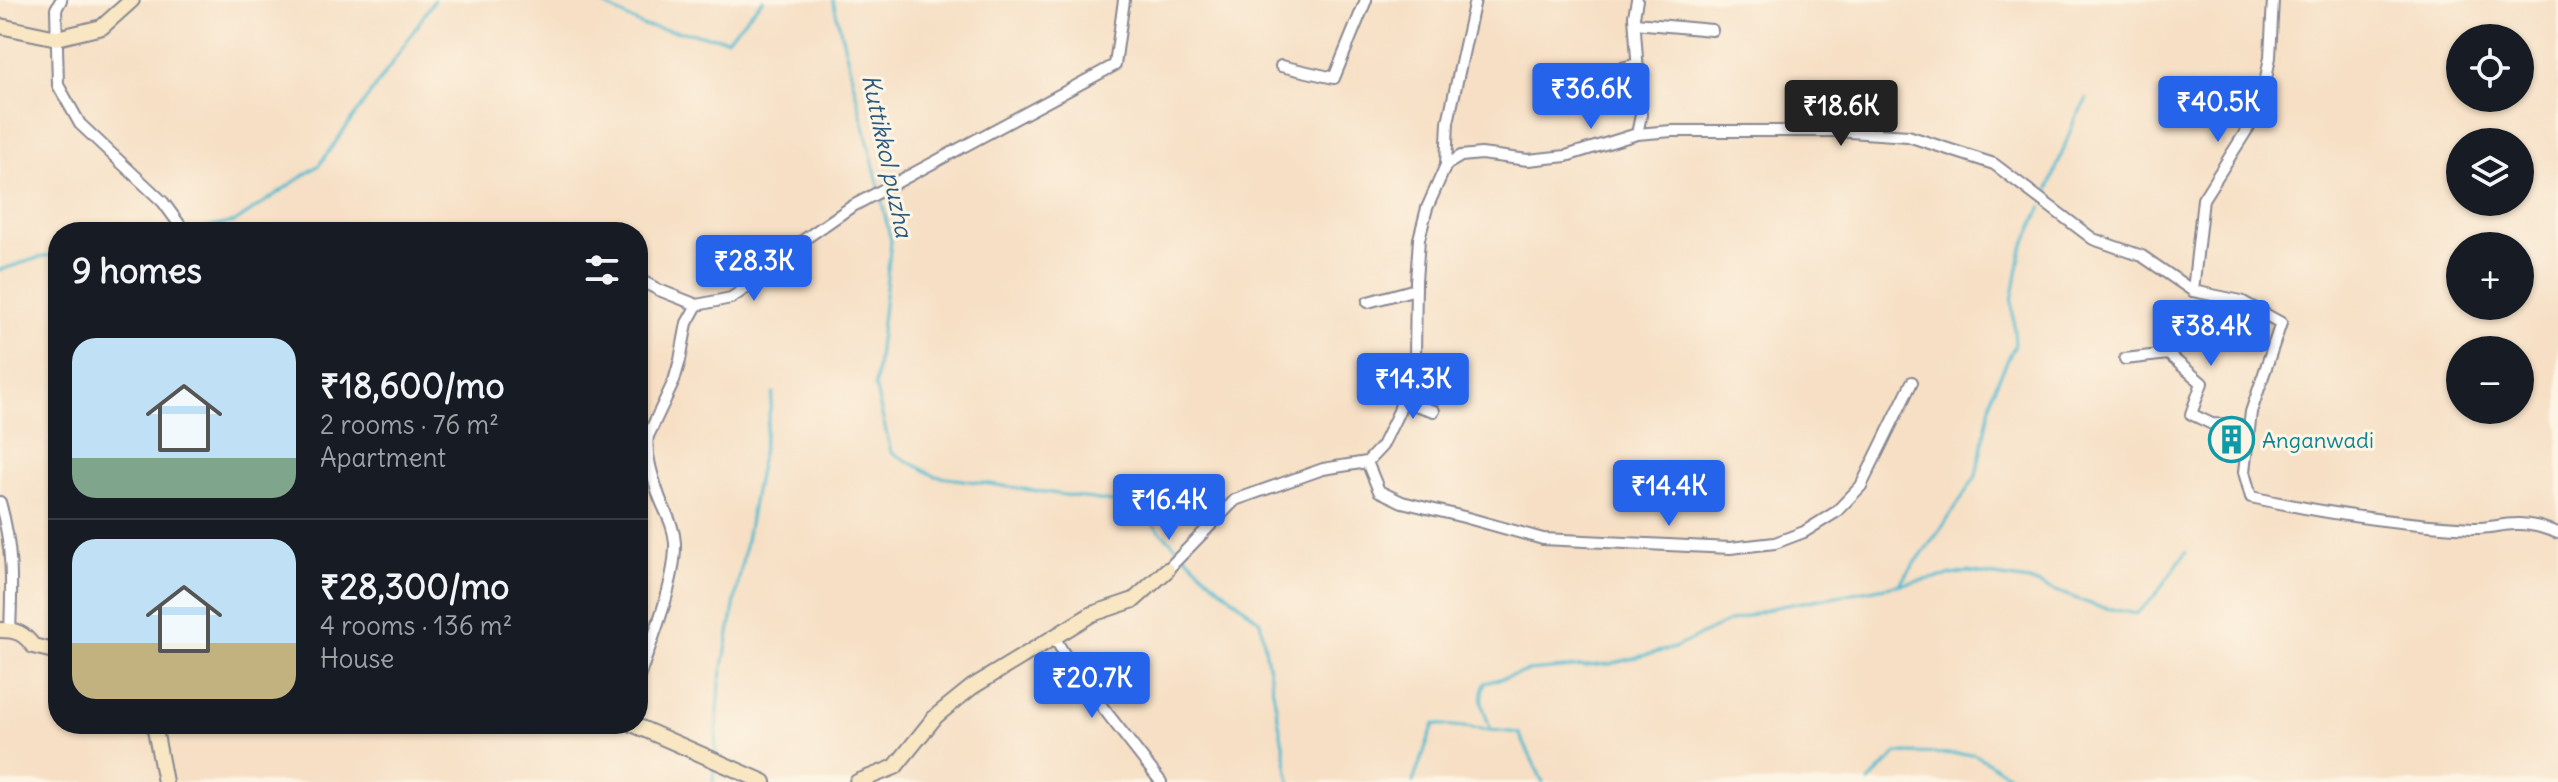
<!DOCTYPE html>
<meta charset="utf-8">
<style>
:root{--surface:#171b24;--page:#20242c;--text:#f1f3f6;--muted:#9ea1a6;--line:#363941;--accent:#2563eb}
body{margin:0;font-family:Delius,sans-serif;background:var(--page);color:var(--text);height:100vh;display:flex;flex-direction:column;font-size:30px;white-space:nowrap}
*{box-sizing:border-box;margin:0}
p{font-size:26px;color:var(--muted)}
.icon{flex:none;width:44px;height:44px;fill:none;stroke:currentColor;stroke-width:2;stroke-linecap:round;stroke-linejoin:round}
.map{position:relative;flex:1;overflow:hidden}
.drawer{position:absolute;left:48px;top:222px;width:600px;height:512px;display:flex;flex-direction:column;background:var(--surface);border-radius:32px;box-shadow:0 2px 6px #0004}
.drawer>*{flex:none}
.controls{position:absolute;left:2446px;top:24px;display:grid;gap:16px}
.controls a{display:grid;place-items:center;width:88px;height:88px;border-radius:50%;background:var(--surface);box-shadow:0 2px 6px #0004;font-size:40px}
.price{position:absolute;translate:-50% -68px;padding:0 18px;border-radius:8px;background:var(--accent);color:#fff;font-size:26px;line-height:52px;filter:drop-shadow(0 2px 4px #0008)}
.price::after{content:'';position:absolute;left:50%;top:48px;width:24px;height:18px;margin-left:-12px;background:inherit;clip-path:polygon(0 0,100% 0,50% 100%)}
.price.on{background:#222;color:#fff}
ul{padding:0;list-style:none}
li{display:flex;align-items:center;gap:24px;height:200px;padding:0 24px}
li+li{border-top:2px solid var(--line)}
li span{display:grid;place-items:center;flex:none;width:224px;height:160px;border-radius:24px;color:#555}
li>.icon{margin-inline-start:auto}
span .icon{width:96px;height:96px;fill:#fffc;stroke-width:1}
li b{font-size:34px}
h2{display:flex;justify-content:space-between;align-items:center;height:96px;padding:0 24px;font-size:34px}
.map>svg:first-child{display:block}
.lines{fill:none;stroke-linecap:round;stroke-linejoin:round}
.stream{stroke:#51bacf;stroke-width:3}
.street-casing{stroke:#888791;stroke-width:14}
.secondary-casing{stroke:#888791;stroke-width:18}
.street{stroke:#fff;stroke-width:10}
.secondary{stroke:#f9e7c3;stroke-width:14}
.labels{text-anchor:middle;stroke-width:6;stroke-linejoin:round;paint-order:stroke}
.culture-label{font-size:22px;fill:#0d838f;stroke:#fcf5e5;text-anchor:start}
.water-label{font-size:24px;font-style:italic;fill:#2b5980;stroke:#fcf5e5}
</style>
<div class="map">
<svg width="2558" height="782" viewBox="0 0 2558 782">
<rect width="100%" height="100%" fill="#fcf5e5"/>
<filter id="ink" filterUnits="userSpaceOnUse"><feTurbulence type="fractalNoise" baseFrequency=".0125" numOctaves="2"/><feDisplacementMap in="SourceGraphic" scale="16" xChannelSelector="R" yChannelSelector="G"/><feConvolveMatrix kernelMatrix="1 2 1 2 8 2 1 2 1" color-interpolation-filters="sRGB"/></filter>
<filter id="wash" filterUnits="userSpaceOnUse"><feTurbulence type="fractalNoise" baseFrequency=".006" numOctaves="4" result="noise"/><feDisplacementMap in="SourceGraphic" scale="32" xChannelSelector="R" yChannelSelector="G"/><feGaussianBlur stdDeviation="1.8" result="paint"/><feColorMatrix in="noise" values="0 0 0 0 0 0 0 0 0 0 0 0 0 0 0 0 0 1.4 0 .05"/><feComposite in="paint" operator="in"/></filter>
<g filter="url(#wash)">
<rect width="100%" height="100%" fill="#f6dfc4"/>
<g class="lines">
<!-- stream -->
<g class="stream">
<polyline points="595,0 643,26 727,39 763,0"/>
<polyline points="833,0 879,187"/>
<polyline points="880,194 891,241 875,386 891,452 935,476 1133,505 1211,580 1260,621 1290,782"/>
<polyline points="2045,199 2074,121 2087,99"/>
<polyline points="194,230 235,222 319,165 391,65 434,0"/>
<polyline points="0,270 38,258 58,254"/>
<polyline points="1901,582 1946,522 1976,476 1993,391 2015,344 2012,301 2021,252 2042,206"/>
<path d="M 1491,730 C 1485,713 1477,700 1485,683 L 1528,671 L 1610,664 L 1674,648 L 1728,622 L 1776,607 L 1968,572 L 2029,581 L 2096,606 L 2136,614 L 2155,596 L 2186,552"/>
<polyline points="715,753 720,683 773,393"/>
<polyline points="713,782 714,770"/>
<polyline points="1413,782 1434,724 1519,733 1543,782"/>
<polyline points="1869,782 1897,753 1974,754 2021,782"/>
</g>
</g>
</g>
<g filter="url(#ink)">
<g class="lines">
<defs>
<g id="street">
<polyline points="61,0 56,9 58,85 80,124 163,202 185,232"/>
<polyline points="1635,23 1712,30"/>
<polyline points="1281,66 1334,78 1366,0"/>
<polyline points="1595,75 1637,64"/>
<path d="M 1637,134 L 1672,131 L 1835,131 L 1908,136 L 1994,164 L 2093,239 L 2142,256 L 2193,291 L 2241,301 L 2281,323 L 2251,412 L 2244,472 L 2251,497 C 2323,513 2398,524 2472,528 C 2487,529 2501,524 2516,524 C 2530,523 2544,528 2558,533"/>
<polyline points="1446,165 1448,122 1475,0"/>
<polyline points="638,279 659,290 697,305 731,298 764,276 802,241 851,207 1115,65 1124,0"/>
<polyline points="2193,291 2203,199 2250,125 2263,95 2270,57 2273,0"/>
<polyline points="1368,302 1416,289"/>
<polyline points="2125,359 2168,354 2202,383 2191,414 2212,424 2240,425 2248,437"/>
<polyline points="1402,401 1434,411"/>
<polyline points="1367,462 1379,491 1402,502 1464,517 1543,539 1730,548 1775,543 1804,532 1836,512 1861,486 1912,382"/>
<path d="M 0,502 C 13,548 12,584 10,631"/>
<polyline points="1167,570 1235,500 1323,469 1367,462 1382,446 1399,411 1415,356 1416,281 1419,239 1427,208 1446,165 1461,156 1481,154 1528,160 1566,156 1637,134 1641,115 1634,16 1637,0"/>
<polyline points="1054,637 1075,672 1161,782"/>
<path d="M 638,680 C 651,642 676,583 675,543 C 674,525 665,512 659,496 C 653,478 645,455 648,436 L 674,381 L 680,360 L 687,323 L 697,305"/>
</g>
<g id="secondary">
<polyline points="0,26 57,38 102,27 132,0"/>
<path d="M 0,630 C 16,630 24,633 33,646 L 58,652"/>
<polyline points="154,724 165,782"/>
<polyline points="632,724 764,782"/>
<polyline points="857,782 895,767 936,716 972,687 1092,614 1134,600 1167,570"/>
</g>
</defs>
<!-- street casing -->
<use href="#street" class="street-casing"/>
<!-- secondary casing -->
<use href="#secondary" class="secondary-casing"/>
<!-- street -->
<use href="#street" class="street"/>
<!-- secondary -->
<use href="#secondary" class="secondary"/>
</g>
</g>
<!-- icons -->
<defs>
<symbol id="building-ring" viewBox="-11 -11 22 22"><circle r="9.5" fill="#fcf5e5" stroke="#0f9aa8" stroke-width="1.5"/><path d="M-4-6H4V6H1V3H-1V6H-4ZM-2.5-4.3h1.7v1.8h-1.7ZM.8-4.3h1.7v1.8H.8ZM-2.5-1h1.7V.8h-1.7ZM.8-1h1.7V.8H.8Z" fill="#0f9aa8"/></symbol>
</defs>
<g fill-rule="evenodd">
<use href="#building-ring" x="2206" y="414" width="51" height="51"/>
</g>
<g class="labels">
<!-- culture labels -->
<g class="culture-label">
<text x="2262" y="448">Anganwadi</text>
</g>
<!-- water labels -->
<g class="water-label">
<text transform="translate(887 156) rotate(78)" y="8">Kuttikkol puzha</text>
</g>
</g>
</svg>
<div class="controls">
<a><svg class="icon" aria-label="locate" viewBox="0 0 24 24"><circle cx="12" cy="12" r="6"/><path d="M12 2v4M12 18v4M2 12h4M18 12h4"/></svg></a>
<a><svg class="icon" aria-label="layers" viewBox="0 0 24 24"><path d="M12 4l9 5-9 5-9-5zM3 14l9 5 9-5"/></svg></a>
<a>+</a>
<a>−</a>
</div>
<b class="price" style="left:1591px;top:131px">₹36.6K</b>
<b class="price" style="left:2218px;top:144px">₹40.5K</b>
<b class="price on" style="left:1841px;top:148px">₹18.6K</b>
<b class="price" style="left:754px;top:303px">₹28.3K</b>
<b class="price" style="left:2211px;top:368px">₹38.4K</b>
<b class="price" style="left:1413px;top:421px">₹14.3K</b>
<b class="price" style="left:1669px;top:528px">₹14.4K</b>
<b class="price" style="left:1169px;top:542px">₹16.4K</b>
<b class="price" style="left:1092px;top:720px">₹20.7K</b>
<section class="drawer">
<h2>9 homes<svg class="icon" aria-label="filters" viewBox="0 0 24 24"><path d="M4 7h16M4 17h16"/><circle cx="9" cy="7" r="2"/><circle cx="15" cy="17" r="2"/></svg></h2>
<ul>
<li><span style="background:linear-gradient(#bfe0f5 75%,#7fa58c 0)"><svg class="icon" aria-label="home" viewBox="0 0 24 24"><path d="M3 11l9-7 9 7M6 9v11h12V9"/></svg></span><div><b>₹18,600/mo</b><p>2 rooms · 76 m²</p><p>Apartment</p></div></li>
<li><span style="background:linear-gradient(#bfe0f5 65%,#c2b280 0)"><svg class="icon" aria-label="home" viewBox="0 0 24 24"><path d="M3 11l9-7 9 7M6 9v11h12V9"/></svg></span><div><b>₹28,300/mo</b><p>4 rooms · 136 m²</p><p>House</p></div></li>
</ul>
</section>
</div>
